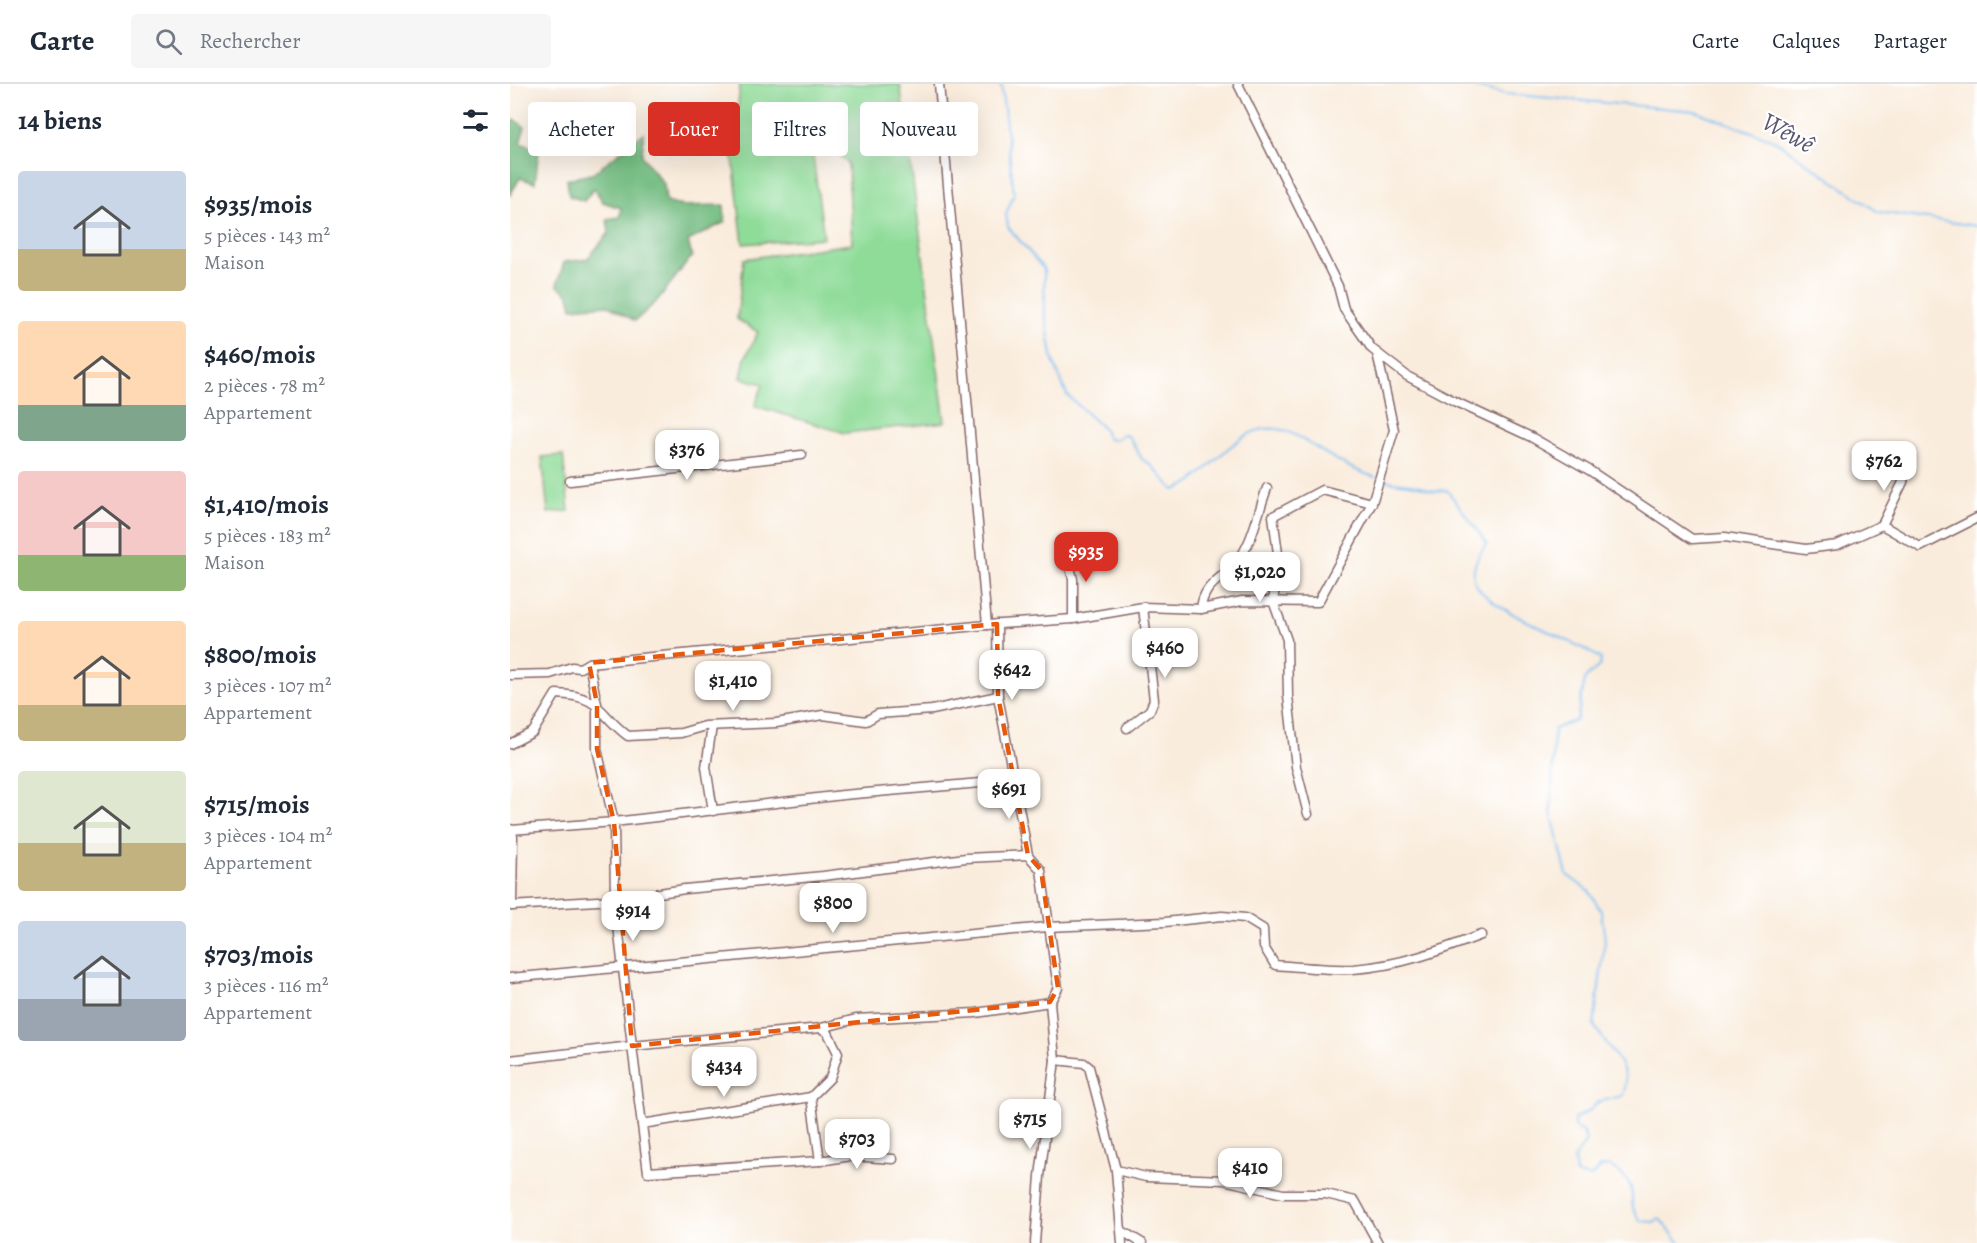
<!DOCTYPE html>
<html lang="fr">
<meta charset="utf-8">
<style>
:root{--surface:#fff;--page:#f6f6f7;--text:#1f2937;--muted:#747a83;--line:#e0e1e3;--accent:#d93025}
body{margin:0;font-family:Alegreya,serif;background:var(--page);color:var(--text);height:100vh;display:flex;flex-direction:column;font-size:22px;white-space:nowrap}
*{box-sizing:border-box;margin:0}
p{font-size:20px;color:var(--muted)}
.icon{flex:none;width:33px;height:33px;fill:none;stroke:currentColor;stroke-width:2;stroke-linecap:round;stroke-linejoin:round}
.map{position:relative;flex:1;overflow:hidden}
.drawer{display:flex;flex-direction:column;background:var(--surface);width:510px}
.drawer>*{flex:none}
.top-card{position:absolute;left:18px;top:18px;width:570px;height:54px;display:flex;gap:12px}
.price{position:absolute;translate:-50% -51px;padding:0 14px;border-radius:12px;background:#fff;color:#222;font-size:20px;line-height:39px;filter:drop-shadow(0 2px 3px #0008)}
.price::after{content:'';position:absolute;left:50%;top:36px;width:18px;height:14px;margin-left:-9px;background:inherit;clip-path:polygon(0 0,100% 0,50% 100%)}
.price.active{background:var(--accent);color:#fff}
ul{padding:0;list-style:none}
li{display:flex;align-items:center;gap:18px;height:150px;padding:0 18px}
li span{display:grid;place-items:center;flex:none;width:168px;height:120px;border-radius:6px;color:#555}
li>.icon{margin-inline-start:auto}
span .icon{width:72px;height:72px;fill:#fffc;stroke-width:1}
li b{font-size:26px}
h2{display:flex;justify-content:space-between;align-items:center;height:72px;padding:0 18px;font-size:26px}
.chip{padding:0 21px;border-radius:6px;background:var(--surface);box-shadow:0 6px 24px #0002;font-size:21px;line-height:54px}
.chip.active{background:var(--accent);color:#fff}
header{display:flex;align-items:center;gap:36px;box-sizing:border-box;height:84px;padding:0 30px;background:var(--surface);border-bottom:2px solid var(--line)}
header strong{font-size:28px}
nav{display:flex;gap:33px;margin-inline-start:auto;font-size:21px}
.search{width:420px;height:54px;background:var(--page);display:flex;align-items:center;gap:15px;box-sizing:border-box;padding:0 21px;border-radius:6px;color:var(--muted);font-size:22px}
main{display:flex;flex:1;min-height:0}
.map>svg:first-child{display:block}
.green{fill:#8fdc99;stroke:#6c7e62;stroke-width:1.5}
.forest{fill:#73bc81;stroke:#5e6e56;stroke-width:1.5}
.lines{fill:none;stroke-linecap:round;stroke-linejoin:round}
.stream{stroke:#80bef3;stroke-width:2}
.street-casing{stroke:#876769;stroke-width:11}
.street{stroke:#fff;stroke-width:8}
.marked{fill:none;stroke:#e8590c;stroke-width:4.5;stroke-dasharray:12 8;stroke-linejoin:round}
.labels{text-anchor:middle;stroke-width:4.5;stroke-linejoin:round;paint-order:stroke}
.water-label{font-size:26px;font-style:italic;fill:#5d5771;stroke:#fff}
</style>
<header>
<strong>Carte</strong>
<div class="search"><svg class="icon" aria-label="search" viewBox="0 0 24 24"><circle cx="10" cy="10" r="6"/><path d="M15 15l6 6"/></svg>Rechercher</div>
<nav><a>Carte</a><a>Calques</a><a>Partager</a></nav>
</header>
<main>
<section class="drawer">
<h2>14 biens<svg class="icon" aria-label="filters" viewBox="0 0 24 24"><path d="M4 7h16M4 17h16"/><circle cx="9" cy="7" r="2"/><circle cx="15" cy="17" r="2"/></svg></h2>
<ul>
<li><span style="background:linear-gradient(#c9d6e8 65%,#c2b280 0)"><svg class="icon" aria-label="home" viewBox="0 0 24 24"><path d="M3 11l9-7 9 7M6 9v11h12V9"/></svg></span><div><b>$935/mois</b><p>5 pièces · 143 m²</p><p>Maison</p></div></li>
<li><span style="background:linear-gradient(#ffd9b3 70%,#7fa58c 0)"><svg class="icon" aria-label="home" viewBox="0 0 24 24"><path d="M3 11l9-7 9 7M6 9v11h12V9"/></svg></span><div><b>$460/mois</b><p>2 pièces · 78 m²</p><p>Appartement</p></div></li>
<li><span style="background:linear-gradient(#f6c9c9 70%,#8fb573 0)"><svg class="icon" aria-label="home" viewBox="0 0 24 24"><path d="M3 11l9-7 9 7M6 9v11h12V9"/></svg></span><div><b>$1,410/mois</b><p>5 pièces · 183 m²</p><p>Maison</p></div></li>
<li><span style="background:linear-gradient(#ffd9b3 70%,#c2b280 0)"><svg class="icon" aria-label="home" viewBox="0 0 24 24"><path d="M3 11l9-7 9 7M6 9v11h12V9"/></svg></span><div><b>$800/mois</b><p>3 pièces · 107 m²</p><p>Appartement</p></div></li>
<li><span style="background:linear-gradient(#dfe7d0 60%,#c2b280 0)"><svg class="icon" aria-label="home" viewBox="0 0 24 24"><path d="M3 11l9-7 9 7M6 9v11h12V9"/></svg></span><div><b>$715/mois</b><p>3 pièces · 104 m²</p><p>Appartement</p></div></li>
<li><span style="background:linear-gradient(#c9d6e8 65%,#9aa5b1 0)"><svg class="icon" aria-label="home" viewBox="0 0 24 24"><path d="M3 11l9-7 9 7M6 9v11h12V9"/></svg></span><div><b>$703/mois</b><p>3 pièces · 116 m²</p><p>Appartement</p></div></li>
</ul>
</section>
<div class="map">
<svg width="1467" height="1159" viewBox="0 0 1467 1159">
<rect width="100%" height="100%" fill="#fff"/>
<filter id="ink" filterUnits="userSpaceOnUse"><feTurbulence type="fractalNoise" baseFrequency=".0167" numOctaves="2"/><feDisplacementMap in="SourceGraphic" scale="12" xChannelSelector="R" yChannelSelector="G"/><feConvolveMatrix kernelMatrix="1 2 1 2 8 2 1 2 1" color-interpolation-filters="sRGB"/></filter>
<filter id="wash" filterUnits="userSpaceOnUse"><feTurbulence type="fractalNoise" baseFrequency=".008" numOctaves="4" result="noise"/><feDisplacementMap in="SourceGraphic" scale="24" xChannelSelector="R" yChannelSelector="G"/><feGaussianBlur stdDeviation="1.35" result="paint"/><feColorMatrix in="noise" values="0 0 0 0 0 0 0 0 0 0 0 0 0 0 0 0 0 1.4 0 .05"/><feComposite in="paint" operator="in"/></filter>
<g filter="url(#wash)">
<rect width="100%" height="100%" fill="#f9ecdc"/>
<!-- green -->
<g class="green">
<polygon points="230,0 390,0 435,338 335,349 245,322 253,300 231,294 235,274 248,248 227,235 234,175 342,160 338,79 310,55 301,28 297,29 314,154 233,160 218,32 227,31"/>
<polygon points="53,371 59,427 38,429 32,373"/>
</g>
<!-- forest -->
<g class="forest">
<polygon points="5,36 15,43 10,59 29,66 25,99 10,94 0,111 0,39"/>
<polygon points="134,49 132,72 154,100 156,118 172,122 214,121 215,138 178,157 182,172 147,217 125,237 97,221 62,224 59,211 47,201 54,178 77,175 99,149 97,135 110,133 111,124 93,118 84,104 74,117 59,112 57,95 82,90"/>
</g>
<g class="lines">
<!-- stream -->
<g class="stream">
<path d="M 491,0 L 504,110 L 496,130 L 498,143 L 534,185 L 535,230 L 543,277 L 557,311 L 593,344 L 598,355 L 605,356 L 613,350 L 619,353 L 632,375 L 641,381 L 664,406 C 701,396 727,331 776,347 C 784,349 792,356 800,360 C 821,373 841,386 865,393"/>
<polyline points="953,0 996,10 1185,27 1266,57 1368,128 1467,142"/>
<path d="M 875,396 C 887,400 899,399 909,402 C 923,406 922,408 937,406 L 977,459 C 969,470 960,484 965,498 C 976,527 1065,555 1091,575 L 1090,581 L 1075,595 L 1067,636 L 1044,645 L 1041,728 L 1057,791 L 1079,807 L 1091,827 L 1095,856 L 1084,941 C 1096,963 1126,986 1112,1012 L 1088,1018 L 1079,1027 L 1064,1035 L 1064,1043 L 1074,1049 L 1076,1057 L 1064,1075 L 1066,1090 L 1081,1093 L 1091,1083 L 1100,1082 C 1106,1086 1116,1092 1119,1099 C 1127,1115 1115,1117 1131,1137 L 1144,1138 L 1149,1134 L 1170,1159"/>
</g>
</g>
</g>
<g filter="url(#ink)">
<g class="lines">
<defs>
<g id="street">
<polyline points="429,0 477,541"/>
<polyline points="728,0 828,202 834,225 862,265 897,292 946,318 1021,353 1079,386 1182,455 1215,453 1296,465 1327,461 1372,441 1410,463 1467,434"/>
<polyline points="60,397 292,371"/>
<polyline points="1372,441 1393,398 1396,381"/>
<polyline points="556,466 563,495 563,535"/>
<path d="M 691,525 C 693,500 712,495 727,478 C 743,458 748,428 757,404"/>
<polyline points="487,540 488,612 518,771"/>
<polyline points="79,579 477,541 563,535 633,523 691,525 732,517 808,518 862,419 884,346 867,269"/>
<polyline points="0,591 40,590 62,583 70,584 79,579 87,620 87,665 104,738 1,746"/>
<polyline points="202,642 196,683 203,727"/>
<polyline points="617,644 640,626 644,616 633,523"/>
<path d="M 0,660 L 23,648 L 46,610 C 93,612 87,629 118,652 L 171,649 L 195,642 L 266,639 L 313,631 L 356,637 L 368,630 L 422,626 L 488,612"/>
<polyline points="505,696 333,711 104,738 105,816 122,962 311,944 346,935 466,929 540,918"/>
<polyline points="798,730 786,683 778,612 777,556 763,517 769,477 763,432 812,406 862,419"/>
<polyline points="0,745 3,752 2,822"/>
<polyline points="0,822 105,816 175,805 313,792 456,774 518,771 531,786 548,904 540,918 545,976 574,979 579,983 606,1086 612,1159"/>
<path d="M 0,894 L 537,843 L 655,838 L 712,832 L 735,834 L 753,845 L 754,863 L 765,881 C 790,883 818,886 843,885 C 889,882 929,867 971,851"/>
<polyline points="0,976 122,962 138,1088 310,1077 301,1013 320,994 328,969 318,949 311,944"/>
<polyline points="132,1040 301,1013"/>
<polyline points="310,1077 341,1072 383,1075"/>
<polyline points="606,1086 636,1093 714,1096 773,1110 816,1110 845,1117 868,1159"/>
<polyline points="612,1147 632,1159"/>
<polyline points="525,1159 530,1092 545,976"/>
</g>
</defs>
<!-- street casing -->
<use href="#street" class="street-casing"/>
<!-- street -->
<use href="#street" class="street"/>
</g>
</g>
<!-- marked area -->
<path class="marked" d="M 487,540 L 488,612 L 518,771 L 531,786 L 548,904 L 540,918 L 122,962 L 104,738 L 87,665 L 87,620 L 79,579 Z"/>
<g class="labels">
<!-- water labels -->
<g class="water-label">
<text transform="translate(1278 48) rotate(29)" y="9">Wêwê</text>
</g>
</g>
</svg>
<b class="price" style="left:177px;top:397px">$376</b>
<b class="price" style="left:1374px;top:408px">$762</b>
<b class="price active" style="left:576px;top:499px">$935</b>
<b class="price" style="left:750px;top:519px">$1,020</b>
<b class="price" style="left:655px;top:595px">$460</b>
<b class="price" style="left:502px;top:617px">$642</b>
<b class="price" style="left:223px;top:628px">$1,410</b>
<b class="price" style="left:499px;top:736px">$691</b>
<b class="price" style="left:323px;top:850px">$800</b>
<b class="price" style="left:123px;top:858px">$914</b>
<b class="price" style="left:214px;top:1014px">$434</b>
<b class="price" style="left:520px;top:1066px">$715</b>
<b class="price" style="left:347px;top:1086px">$703</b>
<b class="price" style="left:740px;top:1115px">$410</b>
<div class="top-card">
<a class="chip">Acheter</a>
<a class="chip active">Louer</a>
<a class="chip">Filtres</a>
<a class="chip">Nouveau</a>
</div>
</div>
</main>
